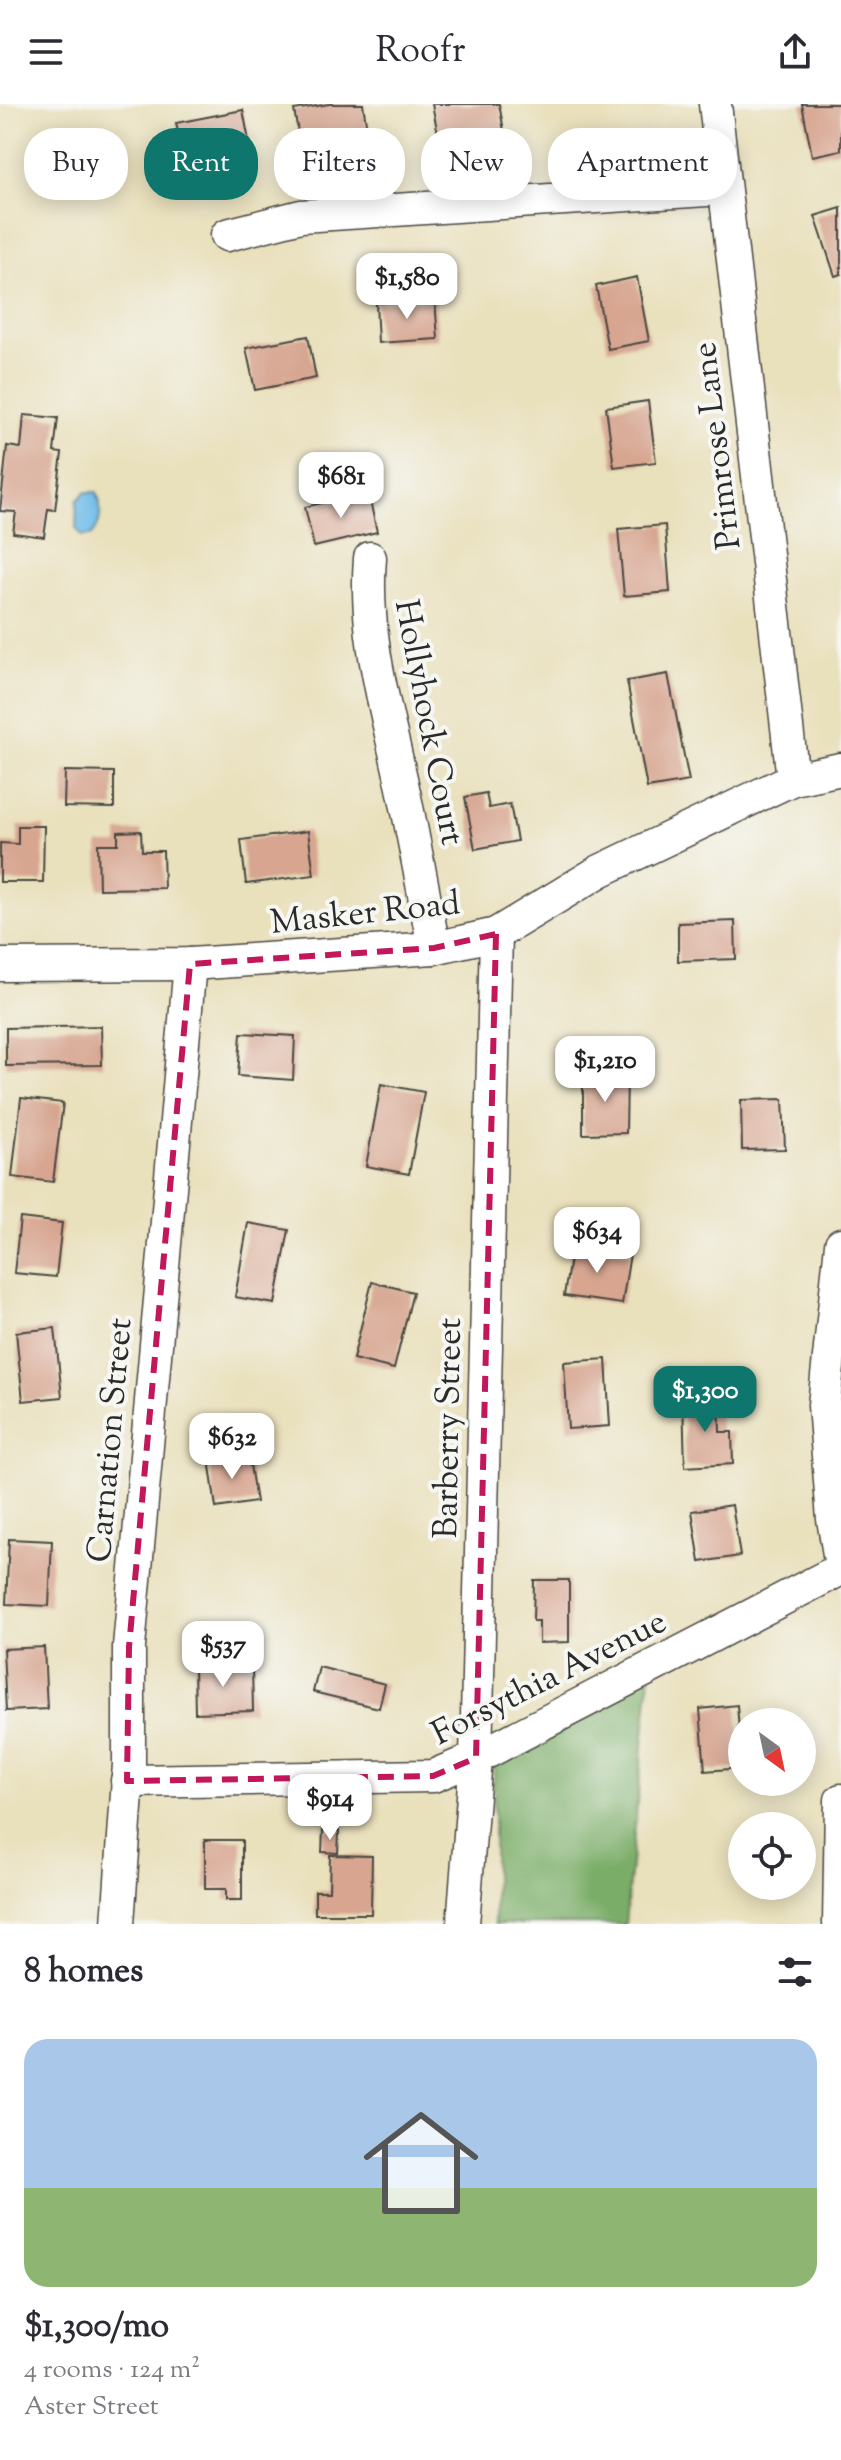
<!DOCTYPE html>
<meta charset="utf-8">
<style>
:root{--surface:#fff;--page:#f2f2f3;--text:#2b2b33;--muted:#7c7c81;--accent:#0f766e}
body{margin:0;font-family:"Sorts Mill Goudy",serif;background:var(--page);color:var(--text);height:100vh;display:flex;flex-direction:column;font-size:30px;white-space:nowrap}
*{box-sizing:border-box;margin:0}
p{font-size:26px;color:var(--muted)}
.icon{flex:none;width:44px;height:44px;fill:none;stroke:currentColor;stroke-width:2;stroke-linecap:round;stroke-linejoin:round}
.map{position:relative;height:1820px;overflow:hidden}
.panel{display:flex;flex-direction:column;background:var(--surface);flex:1}
.panel>*{flex:none}
.guide{position:absolute;left:24px;top:24px;width:794px;height:72px;display:flex;gap:16px}
.needle{width:52px;rotate:147deg}
.fabs{position:absolute;left:728px;top:1604px;display:grid;gap:16px}
.fabs a{display:grid;place-items:center;width:88px;height:88px;border-radius:50%;background:var(--surface);box-shadow:0 4px 20px #0003;font-size:40px}
.price{position:absolute;translate:-50% -68px;padding:0 18px;border-radius:16px;background:#fff;color:#222;font-size:26px;line-height:52px;filter:drop-shadow(0 2px 4px #0008)}
.price::after{content:'';position:absolute;left:50%;top:48px;width:24px;height:18px;margin-left:-12px;background:inherit;clip-path:polygon(0 0,100% 0,50% 100%)}
.price.on{background:var(--accent);color:#fff}
ul{padding:0;list-style:none}
li{display:grid;align-content:center;gap:16px;height:424px;padding:0 24px}
li span{display:grid;place-items:center;height:248px;border-radius:24px;color:#555}
li>.icon{margin-inline-start:auto}
span .icon{width:144px;height:144px;fill:#fffc;stroke-width:1}
li b{font-size:34px}
h2{display:flex;justify-content:space-between;align-items:center;height:96px;padding:0 24px;font-size:34px}
.tag{padding:0 28px;border-radius:32px;background:var(--surface);box-shadow:0 4px 20px #0003;font-size:28px;line-height:72px}
.tag.on{background:var(--accent);color:#fff}
header{display:flex;justify-content:space-between;align-items:center;height:104px;padding:0 24px;background:var(--surface);font-size:36px;font-weight:600}
.map>svg:first-child{display:block}
.forest{fill:#7aad68;stroke:#526c4a;stroke-width:2}
.water{fill:#6dbce8;stroke:#4c748a;stroke-width:2}
.building{fill:#d7a590}
.lines{fill:none;stroke-linecap:round;stroke-linejoin:round}
.minor-casing{stroke:#484641;stroke-width:35}
.minor{stroke:#fff;stroke-width:32}
.marked{fill:none;stroke:#c2185b;stroke-width:6;stroke-dasharray:16 10;stroke-linejoin:round}
.labels{text-anchor:middle;stroke-width:8;stroke-linejoin:round;paint-order:stroke}
.street-label{font-size:34px;fill:#2b2b2b;stroke:#f6f6f2}
</style>
<header><svg class="icon" aria-label="menu" viewBox="0 0 24 24"><path d="M4 6h16M4 12h16M4 18h16"/></svg>Roofr<svg class="icon" aria-label="share" viewBox="0 0 24 24"><path d="M12 15V3M7 8l5-5 5 5M5 13v7h14v-7"/></svg></header>
<div class="map">
<svg width="841" height="1820" viewBox="0 0 841 1820">
<rect width="100%" height="100%" fill="#f6f6f2"/>
<filter id="ink" filterUnits="userSpaceOnUse"><feTurbulence type="fractalNoise" baseFrequency=".0125" numOctaves="2"/><feDisplacementMap in="SourceGraphic" scale="16" xChannelSelector="R" yChannelSelector="G"/><feConvolveMatrix kernelMatrix="1 2 1 2 8 2 1 2 1" color-interpolation-filters="sRGB"/></filter>
<filter id="wash" filterUnits="userSpaceOnUse"><feTurbulence type="fractalNoise" baseFrequency=".006" numOctaves="4" result="noise"/><feDisplacementMap in="SourceGraphic" scale="32" xChannelSelector="R" yChannelSelector="G"/><feGaussianBlur stdDeviation="1.8" result="paint"/><feColorMatrix in="noise" values="0 0 0 0 0 0 0 0 0 0 0 0 0 0 0 0 0 1.4 0 .05"/><feComposite in="paint" operator="in"/></filter>
<g filter="url(#wash)">
<rect width="100%" height="100%" fill="#e9e0bc"/>
<!-- forest -->
<polygon class="forest" points="652,1552 625,1820 494,1820 494,1642"/>
<!-- water -->
<path class="water" d="M 86,388 L 97,388 C 102,402 102,421 91,432 L 82,432 L 76,424 L 77,397 Z"/>
<g id="blocks">
<!-- building -->
<g class="building">
<polygon points="329,0 363,0 368,32 301,44 294,6"/>
<polygon points="432,0 499,0 504,27 440,40"/>
<polygon points="802,0 841,0 841,46 812,52"/>
<polygon points="243,6 250,42 184,55 176,19"/>
<polygon points="841,104 841,170 835,172 815,112"/>
<polygon points="637,173 649,237 608,245 596,182"/>
<polygon points="435,196 438,235 378,239 376,199"/>
<polygon points="308,232 316,274 255,286 246,244"/>
<polygon points="648,297 656,358 614,363 606,303"/>
<polygon points="24,311 58,314 54,348 62,349 55,406 48,405 44,433 13,429 16,408 0,407 7,342 21,344"/>
<polygon points="368,388 377,428 314,443 305,403"/>
<polygon points="665,421 670,488 624,492 618,425"/>
<polygon points="668,570 689,677 647,684 627,577"/>
<polygon points="65,667 114,668 114,704 64,703"/>
<polygon points="486,689 489,704 510,700 517,737 475,745 465,693"/>
<polygon points="18,722 44,722 43,778 0,778 0,739 18,740"/>
<polygon points="141,727 142,747 163,747 164,784 99,785 98,740 118,740 118,728"/>
<polygon points="308,727 314,771 246,780 241,736"/>
<polygon points="735,817 736,855 678,857 678,819"/>
<polygon points="101,922 102,961 6,962 6,924"/>
<polygon points="241,929 295,932 293,976 238,972"/>
<polygon points="583,971 627,971 626,1029 583,1030"/>
<polygon points="381,980 424,988 409,1070 366,1062"/>
<polygon points="21,994 63,999 53,1078 12,1073"/>
<polygon points="783,995 785,1045 742,1046 741,996"/>
<polygon points="20,1114 62,1119 56,1173 14,1169"/>
<polygon points="248,1119 289,1126 275,1200 235,1193"/>
<polygon points="572,1141 630,1150 622,1200 564,1192"/>
<polygon points="372,1178 413,1188 394,1265 353,1255"/>
<polygon points="55,1224 62,1293 23,1297 16,1228"/>
<polygon points="606,1255 610,1322 568,1325 564,1258"/>
<polygon points="719,1293 720,1328 732,1328 733,1360 685,1363 683,1295"/>
<polygon points="248,1349 256,1398 216,1404 209,1355"/>
<polygon points="732,1401 740,1452 700,1458 692,1407"/>
<polygon points="9,1435 52,1437 49,1502 6,1500"/>
<polygon points="534,1476 569,1476 569,1538 539,1539 539,1517 533,1517"/>
<polygon points="44,1543 47,1605 6,1607 3,1545"/>
<polygon points="252,1561 253,1607 195,1609 194,1562"/>
<polygon points="319,1563 385,1580 379,1604 313,1588"/>
<polygon points="737,1601 742,1664 705,1667 700,1605"/>
<polygon points="323,1726 339,1727 338,1749 322,1748"/>
<polygon points="205,1736 242,1736 242,1796 226,1796 226,1785 205,1785"/>
<polygon points="330,1751 372,1752 371,1810 315,1810 315,1787 329,1787"/>
</g>
</g>
</g>
<g filter="url(#ink)">
<use href="#blocks" fill-opacity="0" stroke="#484641" stroke-width="2"/>
<g class="lines">
<defs>
<g id="minor">
<polyline points="715,0 793,675"/>
<polyline points="227,131 301,112 723,85"/>
<path d="M 370,454 C 364,529 384,597 400,670 C 413,728 423,786 434,844"/>
<polyline points="0,861 190,860 434,844 496,830 600,767 793,675 841,665"/>
<polyline points="841,1140 824,1301 833,1415 841,1462"/>
<polyline points="127,1677 433,1672 476,1654 841,1465"/>
<polyline points="118,1820 129,1660 129,1543 190,860"/>
<polyline points="463,1820 476,1654 496,830"/>
<polyline points="839,1820 841,1696"/>
</g>
</defs>
<!-- minor casing -->
<use href="#minor" class="minor-casing"/>
<!-- minor -->
<use href="#minor" class="minor"/>
</g>
</g>
<!-- marked area -->
<path class="marked" d="M 496,830 L 476,1654 L 433,1672 L 127,1677 L 129,1543 L 190,860 L 434,844 Z"/>
<g class="labels">
<!-- street labels -->
<g class="street-label">
<text transform="translate(715 342) rotate(-97)" y="12">Primrose Lane</text>
<text transform="translate(431 618) rotate(79)" y="12">Hollyhock Court</text>
<text transform="translate(365 807) rotate(-6)" y="12">Masker Road</text>
<text transform="translate(446 1324) rotate(-89)" y="12">Barberry Street</text>
<text transform="translate(108 1336) rotate(-85)" y="12">Carnation Street</text>
<text transform="translate(548 1572) rotate(-27)" y="12">Forsythia Avenue</text>
</g>
</g>
</svg>
<div class="fabs">
<a><svg class="needle" viewBox="-14 -14 28 28"><path d="M0-13l5 13h-10z" fill="#e53935"/><path d="M0 13l5-13h-10z" fill="#7c7c81"/></svg></a>
<a><svg class="icon" aria-label="locate" viewBox="0 0 24 24"><circle cx="12" cy="12" r="6"/><path d="M12 2v4M12 18v4M2 12h4M18 12h4"/></svg></a>
</div>
<b class="price" style="left:407px;top:217px">$1,580</b>
<b class="price" style="left:341px;top:416px">$681</b>
<b class="price" style="left:605px;top:1000px">$1,210</b>
<b class="price" style="left:597px;top:1171px">$634</b>
<b class="price on" style="left:705px;top:1330px">$1,300</b>
<b class="price" style="left:232px;top:1377px">$632</b>
<b class="price" style="left:223px;top:1585px">$537</b>
<b class="price" style="left:330px;top:1738px">$914</b>
<div class="guide">
<a class="tag">Buy</a>
<a class="tag on">Rent</a>
<a class="tag">Filters</a>
<a class="tag">New</a>
<a class="tag">Apartment</a>
</div>
</div>
<section class="panel">
<h2>8 homes<svg class="icon" aria-label="filters" viewBox="0 0 24 24"><path d="M4 7h16M4 17h16"/><circle cx="9" cy="7" r="2"/><circle cx="15" cy="17" r="2"/></svg></h2>
<ul>
<li><span style="background:linear-gradient(#a9c7e8 60%,#8fb573 0)"><svg class="icon" aria-label="home" viewBox="0 0 24 24"><path d="M3 11l9-7 9 7M6 9v11h12V9"/></svg></span><div><b>$1,300/mo</b><p>4 rooms · 124 m²</p><p>Aster Street</p></div></li>
</ul>
</section>
